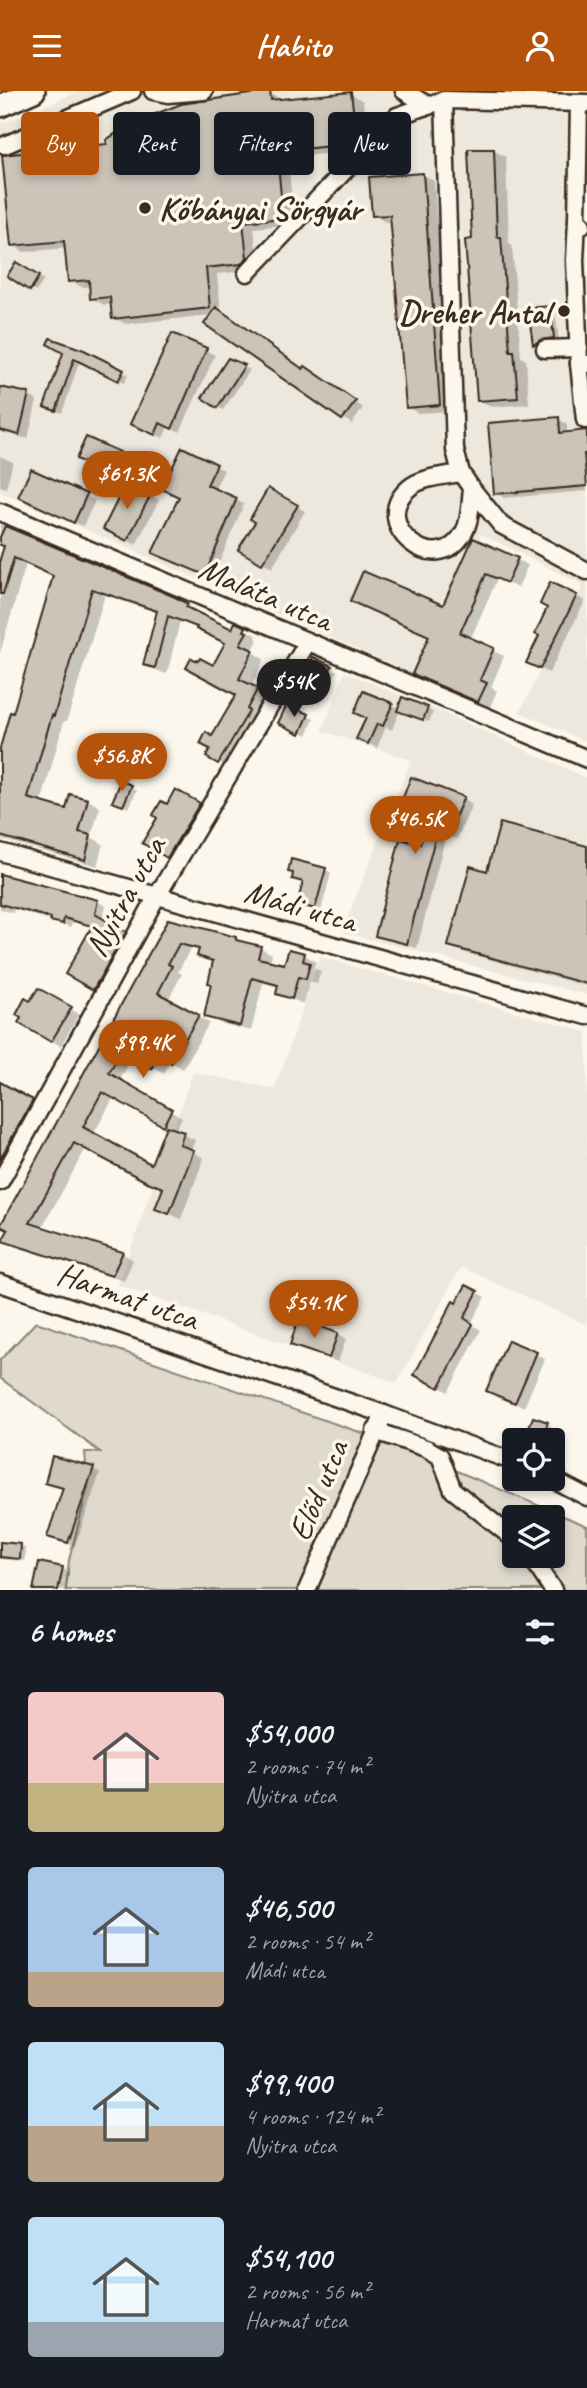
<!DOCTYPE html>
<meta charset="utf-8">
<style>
:root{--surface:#171b24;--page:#20242c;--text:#f1f3f6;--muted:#9ea1a6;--accent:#b45309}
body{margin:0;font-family:Caveat,sans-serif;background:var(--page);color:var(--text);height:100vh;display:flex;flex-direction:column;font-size:26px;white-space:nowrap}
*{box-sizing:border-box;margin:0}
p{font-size:23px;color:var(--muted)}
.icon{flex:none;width:38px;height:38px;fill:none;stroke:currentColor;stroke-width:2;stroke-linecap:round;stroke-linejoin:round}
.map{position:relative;height:1499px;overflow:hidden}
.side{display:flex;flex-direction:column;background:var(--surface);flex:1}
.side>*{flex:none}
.top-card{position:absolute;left:21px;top:21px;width:546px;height:63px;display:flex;gap:14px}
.tools{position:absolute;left:502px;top:1337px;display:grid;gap:14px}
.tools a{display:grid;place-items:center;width:63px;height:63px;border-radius:7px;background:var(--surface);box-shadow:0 4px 10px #0003;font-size:35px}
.price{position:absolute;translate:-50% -60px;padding:0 16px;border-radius:24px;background:var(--accent);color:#fff;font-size:23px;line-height:46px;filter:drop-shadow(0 2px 4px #0008)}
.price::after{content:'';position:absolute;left:50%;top:42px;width:21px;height:16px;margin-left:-10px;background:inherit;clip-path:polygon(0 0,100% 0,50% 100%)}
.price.selected{background:#222;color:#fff}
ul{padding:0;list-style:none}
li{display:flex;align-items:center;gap:21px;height:175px;padding:0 28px}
li span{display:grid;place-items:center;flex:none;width:196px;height:140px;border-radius:7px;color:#555}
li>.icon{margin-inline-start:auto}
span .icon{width:84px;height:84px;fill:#fffc;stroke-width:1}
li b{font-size:30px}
h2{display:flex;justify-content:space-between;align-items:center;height:84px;padding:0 28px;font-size:30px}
.tag{padding:0 24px;border-radius:7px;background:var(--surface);box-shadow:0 4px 10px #0003;font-size:24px;line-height:63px}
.tag.selected{background:var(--accent);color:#fff}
header{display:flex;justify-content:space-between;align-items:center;height:91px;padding:0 28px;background:var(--accent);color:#fff;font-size:32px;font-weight:600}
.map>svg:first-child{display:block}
.built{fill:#ede8dd}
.green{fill:#dfd9ce;stroke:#8d8276;stroke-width:2;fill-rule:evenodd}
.shadow{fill:#0003;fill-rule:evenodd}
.building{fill:#ccc4b9;stroke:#3b2a1e;stroke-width:2}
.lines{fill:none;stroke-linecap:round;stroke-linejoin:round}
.minor-casing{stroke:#3b2a1e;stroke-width:21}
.major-casing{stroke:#3b2a1e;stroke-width:26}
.minor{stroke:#fbf7ec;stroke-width:16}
.major{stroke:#fbf7ec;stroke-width:21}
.poi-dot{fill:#3b2a1e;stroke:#fbf7ec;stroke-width:2.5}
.labels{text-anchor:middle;stroke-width:7;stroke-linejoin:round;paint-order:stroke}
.poi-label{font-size:33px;font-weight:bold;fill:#3b2a1e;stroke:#fbf7ec;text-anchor:start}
.street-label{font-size:33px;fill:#3b2a1e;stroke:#fbf7ec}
</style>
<header><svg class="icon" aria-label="menu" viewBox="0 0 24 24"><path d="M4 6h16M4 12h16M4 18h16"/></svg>Habito<svg class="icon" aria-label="person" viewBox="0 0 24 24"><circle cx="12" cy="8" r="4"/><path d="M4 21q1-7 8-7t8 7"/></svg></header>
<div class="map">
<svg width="587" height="1499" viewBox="0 0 587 1499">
<rect width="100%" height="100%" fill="#fbf7ec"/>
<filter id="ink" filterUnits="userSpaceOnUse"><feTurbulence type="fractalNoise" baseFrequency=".0143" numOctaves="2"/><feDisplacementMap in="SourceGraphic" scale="14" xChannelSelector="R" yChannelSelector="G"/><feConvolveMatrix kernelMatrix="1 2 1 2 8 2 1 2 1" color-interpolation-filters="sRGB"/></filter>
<g filter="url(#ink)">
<!-- built -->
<g class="built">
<polygon points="81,0 587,0 587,651 520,621 583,494 481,443 416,584 0,401 0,33"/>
<polygon points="345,581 433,617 587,687 587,904 342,841 411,669 322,640"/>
<polygon points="320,866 587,941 587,1234 461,1176 397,1292 118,1194 193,981 275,998"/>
</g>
<!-- green -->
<path class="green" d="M 36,1231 L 427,1364 L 426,1367 L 587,1435 L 587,1499 L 66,1499 L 69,1469 L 88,1396 L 85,1361 L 100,1361 L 0,1287 L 0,1269 ZM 514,1426 L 553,1426 L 553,1465 L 514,1465 Z"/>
<!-- shadow -->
<g class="shadow">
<polygon points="270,2 282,9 351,3 363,10 368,58 288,67 294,133 254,137 258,174 254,179 217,183 221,221 304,279 315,282 363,317 352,333 207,232 212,224 126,233 114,227 112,213 104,214 92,207 91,196 82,196 70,190 66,157 24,161 13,154 109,54"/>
<polygon points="493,59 506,66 509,152 512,155 521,266 526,269 529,313 491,316 479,309 473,150"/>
<polygon points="423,83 434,90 451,320 418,322 407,316 392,130 385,131 374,124"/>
<polygon points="17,173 44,189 36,201 9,185"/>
<polygon points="550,216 555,220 559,250 546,251 539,256 534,253"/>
<polygon points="173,244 215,264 180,341 168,336 163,347 141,337"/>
<polygon points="65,261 123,281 128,284 124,292 80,269 62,322 52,318"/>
<polygon points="229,269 250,279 223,319 204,307"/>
<polygon points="0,297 28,304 37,309 28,348 0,341"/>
<polygon points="558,328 567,333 567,343 587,341 587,400 504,407 496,402"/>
<polygon points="183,359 224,379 214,399 244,413 213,486 162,466 181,406"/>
<polygon points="119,363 128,368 119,387 87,372"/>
<polygon points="0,365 13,371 6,397 0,395"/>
<polygon points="128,393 159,409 136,454 105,437"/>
<polygon points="269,399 305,420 272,477 241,458 257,430"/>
<polygon points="86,405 95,410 83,435 29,411"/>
<polygon points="0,431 8,439 0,457"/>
<polygon points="11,439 187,514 199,521 198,524 233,541 236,534 245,538 257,545 256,548 258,549 252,561 264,568 251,595 269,605 231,678 208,665 213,647 238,603 214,577 227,552 180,530 167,583 158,580 145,573 158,522 105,504 67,630 64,630 41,713 67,720 88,709 100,716 91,746 103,753 97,775 0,748 0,663 14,624 54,486 26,473 0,562 0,474"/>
<polygon points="474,449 528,474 518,497 497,488 470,549 504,565 491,596 497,600 490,616 425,588 444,516"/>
<polygon points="576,505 585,510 549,582 537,576"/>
<polygon points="314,568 337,580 324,605 301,594"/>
<polygon points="392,614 399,618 427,618 433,621 429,631 400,619 392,639 386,636 377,657 359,648"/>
<polygon points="288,616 314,628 307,644 284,633"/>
<polygon points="131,696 137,699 129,717 120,713"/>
<polygon points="175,701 206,718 175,769 144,752"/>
<polygon points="463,708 472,714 457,748 446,744 417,857 387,849 377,844 430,735 409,726"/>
<polygon points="587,757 587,895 462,861 450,854 488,782"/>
<polygon points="325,778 331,782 321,820 299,813 304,792 294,787"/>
<polygon points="0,785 98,811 106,815 102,829 133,847 102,902 67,882 94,836 72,831 71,836 14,818 13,822 0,818"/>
<path d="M 169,830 L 236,848 L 245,853 L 261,857 L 272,863 L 270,871 L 286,875 L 290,860 L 305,864 L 316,871 L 314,877 L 321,880 L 317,893 L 310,891 L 303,913 L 278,902 L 279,896 L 263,892 L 251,940 L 217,931 L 206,925 L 215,872 L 199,864 L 200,860 L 190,858 L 178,881 L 182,883 L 168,909 L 209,932 L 183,978 L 170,970 L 164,983 L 133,965 L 119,990 L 182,1026 L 175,1040 L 195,1049 L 191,1060 L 204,1067 L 181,1128 L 157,1117 L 165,1098 L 86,1057 L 42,1137 L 122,1162 L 133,1169 L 124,1190 L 16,1156 L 5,1150 L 9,1140 L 2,1136 ZM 114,1006 L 167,1036 L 152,1076 L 93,1044 Z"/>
<polygon points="39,899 79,923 61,955 20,932"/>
<polygon points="0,993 48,1020 23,1065 0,1052"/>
<polygon points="467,1196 485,1206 471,1233 481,1239 448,1301 422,1286"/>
<polygon points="337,1243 346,1248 338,1271 292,1253"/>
<polygon points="509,1251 545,1268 524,1316 497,1304"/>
<polygon points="534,1328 553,1336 548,1349 526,1349"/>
<polygon points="93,1378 100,1382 75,1455 57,1450 49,1445 64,1398 47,1391"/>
<polygon points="0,1452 20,1454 26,1458 25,1470 0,1468"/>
<polygon points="40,1473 62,1477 69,1481 66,1499 35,1499"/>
</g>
<!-- building -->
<g class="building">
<polygon points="270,0 271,9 351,1 357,52 277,61 283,127 243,131 247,167 241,173 206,177 210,217 112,228 110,206 90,208 89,189 68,191 64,150 11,155 2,64 107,53 106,49 130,33 181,13"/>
<polygon points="468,58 494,58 497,146 501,146 510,260 514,260 518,307 477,310 465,149 472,148"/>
<polygon points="423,82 440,314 406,317 390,124 372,125 369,86"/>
<polygon points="16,171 39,185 30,200 7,185"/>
<polygon points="550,215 554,247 540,249 533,254 528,217"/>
<polygon points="216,216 303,278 305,275 356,310 342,329 204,233"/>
<polygon points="172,242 207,257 172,338 160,332 155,344 130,333"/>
<polygon points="50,247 84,259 124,279 118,290 74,268 56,320 44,316 63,262 47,253"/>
<polygon points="228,267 245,274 217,317 202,307"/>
<polygon points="0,296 29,302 19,344 0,339"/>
<polygon points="559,326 560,342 587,339 587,363 584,363 587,395 494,403 488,332"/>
<polygon points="86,346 120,361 109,384 76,368"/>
<polygon points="182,356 217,373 207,394 237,407 205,484 152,462 179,406 162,398"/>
<polygon points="31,378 87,403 74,432 18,406"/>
<polygon points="127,390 151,403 127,450 103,438"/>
<polygon points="268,397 298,414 262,473 238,459 255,431 250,428"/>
<polygon points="5,435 175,506 188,513 186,516 232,538 235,531 246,536 244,540 247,541 240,553 253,559 239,588 258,597 247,618 249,620 218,673 206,666 210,658 200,653 206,641 212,645 236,604 186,577 191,567 198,570 200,567 213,574 225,552 196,538 197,536 168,525 155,577 143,574 157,520 92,498 54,625 52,624 28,707 66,718 70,703 88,708 79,741 91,744 85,769 0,745 0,657 10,621 13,622 53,485 14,467 3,503 0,503 0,468 4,455 0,454 0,446"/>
<polygon points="473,447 518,467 507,492 486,483 460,542 494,557 480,589 487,592 478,611 412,583 429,545 350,510 363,480 443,514"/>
<polygon points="550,491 577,504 540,578 526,572 539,545 535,543 547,517 540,513"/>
<polygon points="313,566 332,575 318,604 299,594"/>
<polygon points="363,600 393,612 383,635 377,633 368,653 356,648 366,627 354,622"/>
<polygon points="402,606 428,616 423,629 397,620"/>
<polygon points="287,613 309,623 300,643 278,632"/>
<polygon points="411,686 464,706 447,744 437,740 407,853 375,845 400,748 420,753 428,734 397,722"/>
<polygon points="121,690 132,694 123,715 112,711"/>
<polygon points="175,698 200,712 167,767 142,752 157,727 153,724 161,710 167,713"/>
<polygon points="500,732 587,755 587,893 448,855 470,775 487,780"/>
<polygon points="291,768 326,777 315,818 297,813 303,791 292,788 293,782 288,781"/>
<polygon points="0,783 98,809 95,823 126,841 93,899 65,883 92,835 64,827 63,833 50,830 51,827 0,813"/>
<polygon points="168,828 236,846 236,849 261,855 258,867 284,873 289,858 305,862 303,870 310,872 306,888 298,886 292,908 276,903 278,894 252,887 240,935 204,926 211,893 208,892 213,870 197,865 199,858 179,853 168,873 172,875 158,902 199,924 171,973 158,966 152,978 121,961 109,982 172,1018 163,1035 102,1001 83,1036 151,1073 166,1035 184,1041 180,1054 194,1059 169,1123 155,1118 163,1097 145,1090 74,1052 30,1132 123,1161 112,1185 2,1150 8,1139 0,1135"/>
<polygon points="38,897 72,916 51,951 18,932 21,927 16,924 25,907 30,910"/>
<polygon points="0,991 33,1009 0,1068"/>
<polygon points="466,1194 478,1200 464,1227 473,1233 439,1297 414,1284 453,1210 456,1212"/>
<polygon points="297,1232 312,1237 313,1233 338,1242 329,1267 290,1254"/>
<polygon points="508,1249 537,1261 515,1312 486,1300"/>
<polygon points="533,1326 548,1331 542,1349 524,1349"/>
<polygon points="52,1365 94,1376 68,1452 47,1446 63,1397 45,1392"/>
<polygon points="0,1451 21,1453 20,1468 0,1466"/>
<polygon points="39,1471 63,1476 58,1499 33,1499"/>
</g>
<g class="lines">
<defs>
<g id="minor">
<polyline points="153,0 168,3 204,0"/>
<polyline points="404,0 429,15"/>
<polyline points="444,9 455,359 461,382 472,398 501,434 587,480"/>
<polyline points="579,12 577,129 582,134"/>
<polyline points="5,54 132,0"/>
<polyline points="577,129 575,169 579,273 587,273"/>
<polyline points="247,182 397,25 444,9 587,12"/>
<polyline points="545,258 579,257"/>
<polyline points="579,273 585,329"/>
<path d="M 461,382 C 445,385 422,386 409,397 C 367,433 437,491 464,441 C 471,429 470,412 472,398"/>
<polyline points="0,421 587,668"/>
<polyline points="0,761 587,925"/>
<polyline points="0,1091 157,805 307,552"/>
<polyline points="0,1192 384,1323 514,1371"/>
<polyline points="375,1340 426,1357 440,1365 453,1399 514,1448"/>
<polyline points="552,1388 587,1406"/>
<polyline points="530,1465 553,1499"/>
<polyline points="307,1499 384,1323"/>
</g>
<polyline id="major" points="0,15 34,0"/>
</defs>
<!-- minor casing -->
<use href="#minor" class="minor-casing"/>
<!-- major casing -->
<use href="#major" class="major-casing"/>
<!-- minor -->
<use href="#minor" class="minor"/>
<!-- major -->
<use href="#major" class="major"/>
</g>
</g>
<!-- markers -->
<g class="poi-dot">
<circle cx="145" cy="117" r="7"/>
<circle cx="564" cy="220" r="7"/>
</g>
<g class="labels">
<!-- poi labels -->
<g class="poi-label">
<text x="159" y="129">Kőbányai Sörgyár</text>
<text x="550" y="232" text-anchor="end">Dreher Antal</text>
</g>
<!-- street labels -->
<g class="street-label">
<text transform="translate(266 502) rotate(23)" y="12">Maláta utca</text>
<text transform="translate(124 805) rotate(-61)" y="12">Nyitra utca</text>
<text transform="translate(301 814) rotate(16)" y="12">Mádi utca</text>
<text transform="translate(128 1204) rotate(19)" y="12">Harmat utca</text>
<text transform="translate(317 1399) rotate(-67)" y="12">Előd utca</text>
</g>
</g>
</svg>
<div class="tools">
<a><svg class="icon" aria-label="locate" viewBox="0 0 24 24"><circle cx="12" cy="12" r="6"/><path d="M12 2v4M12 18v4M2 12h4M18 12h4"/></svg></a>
<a><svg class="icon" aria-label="layers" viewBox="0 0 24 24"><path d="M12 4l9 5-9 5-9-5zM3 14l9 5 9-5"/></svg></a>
</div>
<b class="price" style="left:127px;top:420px">$61.3K</b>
<b class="price selected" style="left:294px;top:628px">$54K</b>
<b class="price" style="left:122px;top:702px">$56.8K</b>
<b class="price" style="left:415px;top:765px">$46.5K</b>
<b class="price" style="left:143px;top:989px">$99.4K</b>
<b class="price" style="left:314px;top:1249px">$54.1K</b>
<div class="top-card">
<a class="tag selected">Buy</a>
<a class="tag">Rent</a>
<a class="tag">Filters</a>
<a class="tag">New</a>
</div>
</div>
<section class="side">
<h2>6 homes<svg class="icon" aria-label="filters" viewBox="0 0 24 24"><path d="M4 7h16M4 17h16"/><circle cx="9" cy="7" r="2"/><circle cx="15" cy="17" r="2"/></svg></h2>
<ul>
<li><span style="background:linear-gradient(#f6c9c9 65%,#c2b280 0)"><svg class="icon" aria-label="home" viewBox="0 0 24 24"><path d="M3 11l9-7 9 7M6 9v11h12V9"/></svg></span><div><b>$54,000</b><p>2 rooms · 74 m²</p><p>Nyitra utca</p></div></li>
<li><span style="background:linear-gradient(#a9c7e8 75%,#b9a48a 0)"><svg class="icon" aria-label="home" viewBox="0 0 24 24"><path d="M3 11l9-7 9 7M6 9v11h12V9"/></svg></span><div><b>$46,500</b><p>2 rooms · 54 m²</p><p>Mádi utca</p></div></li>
<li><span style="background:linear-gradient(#bfe0f5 60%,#b9a48a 0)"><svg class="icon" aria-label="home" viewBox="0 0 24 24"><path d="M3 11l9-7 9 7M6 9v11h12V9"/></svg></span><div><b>$99,400</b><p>4 rooms · 124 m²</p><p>Nyitra utca</p></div></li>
<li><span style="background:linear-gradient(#bfe0f5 75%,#9aa5b1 0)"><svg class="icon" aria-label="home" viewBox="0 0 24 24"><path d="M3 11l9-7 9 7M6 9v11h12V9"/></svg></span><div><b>$54,100</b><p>2 rooms · 56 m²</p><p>Harmat utca</p></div></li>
</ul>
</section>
